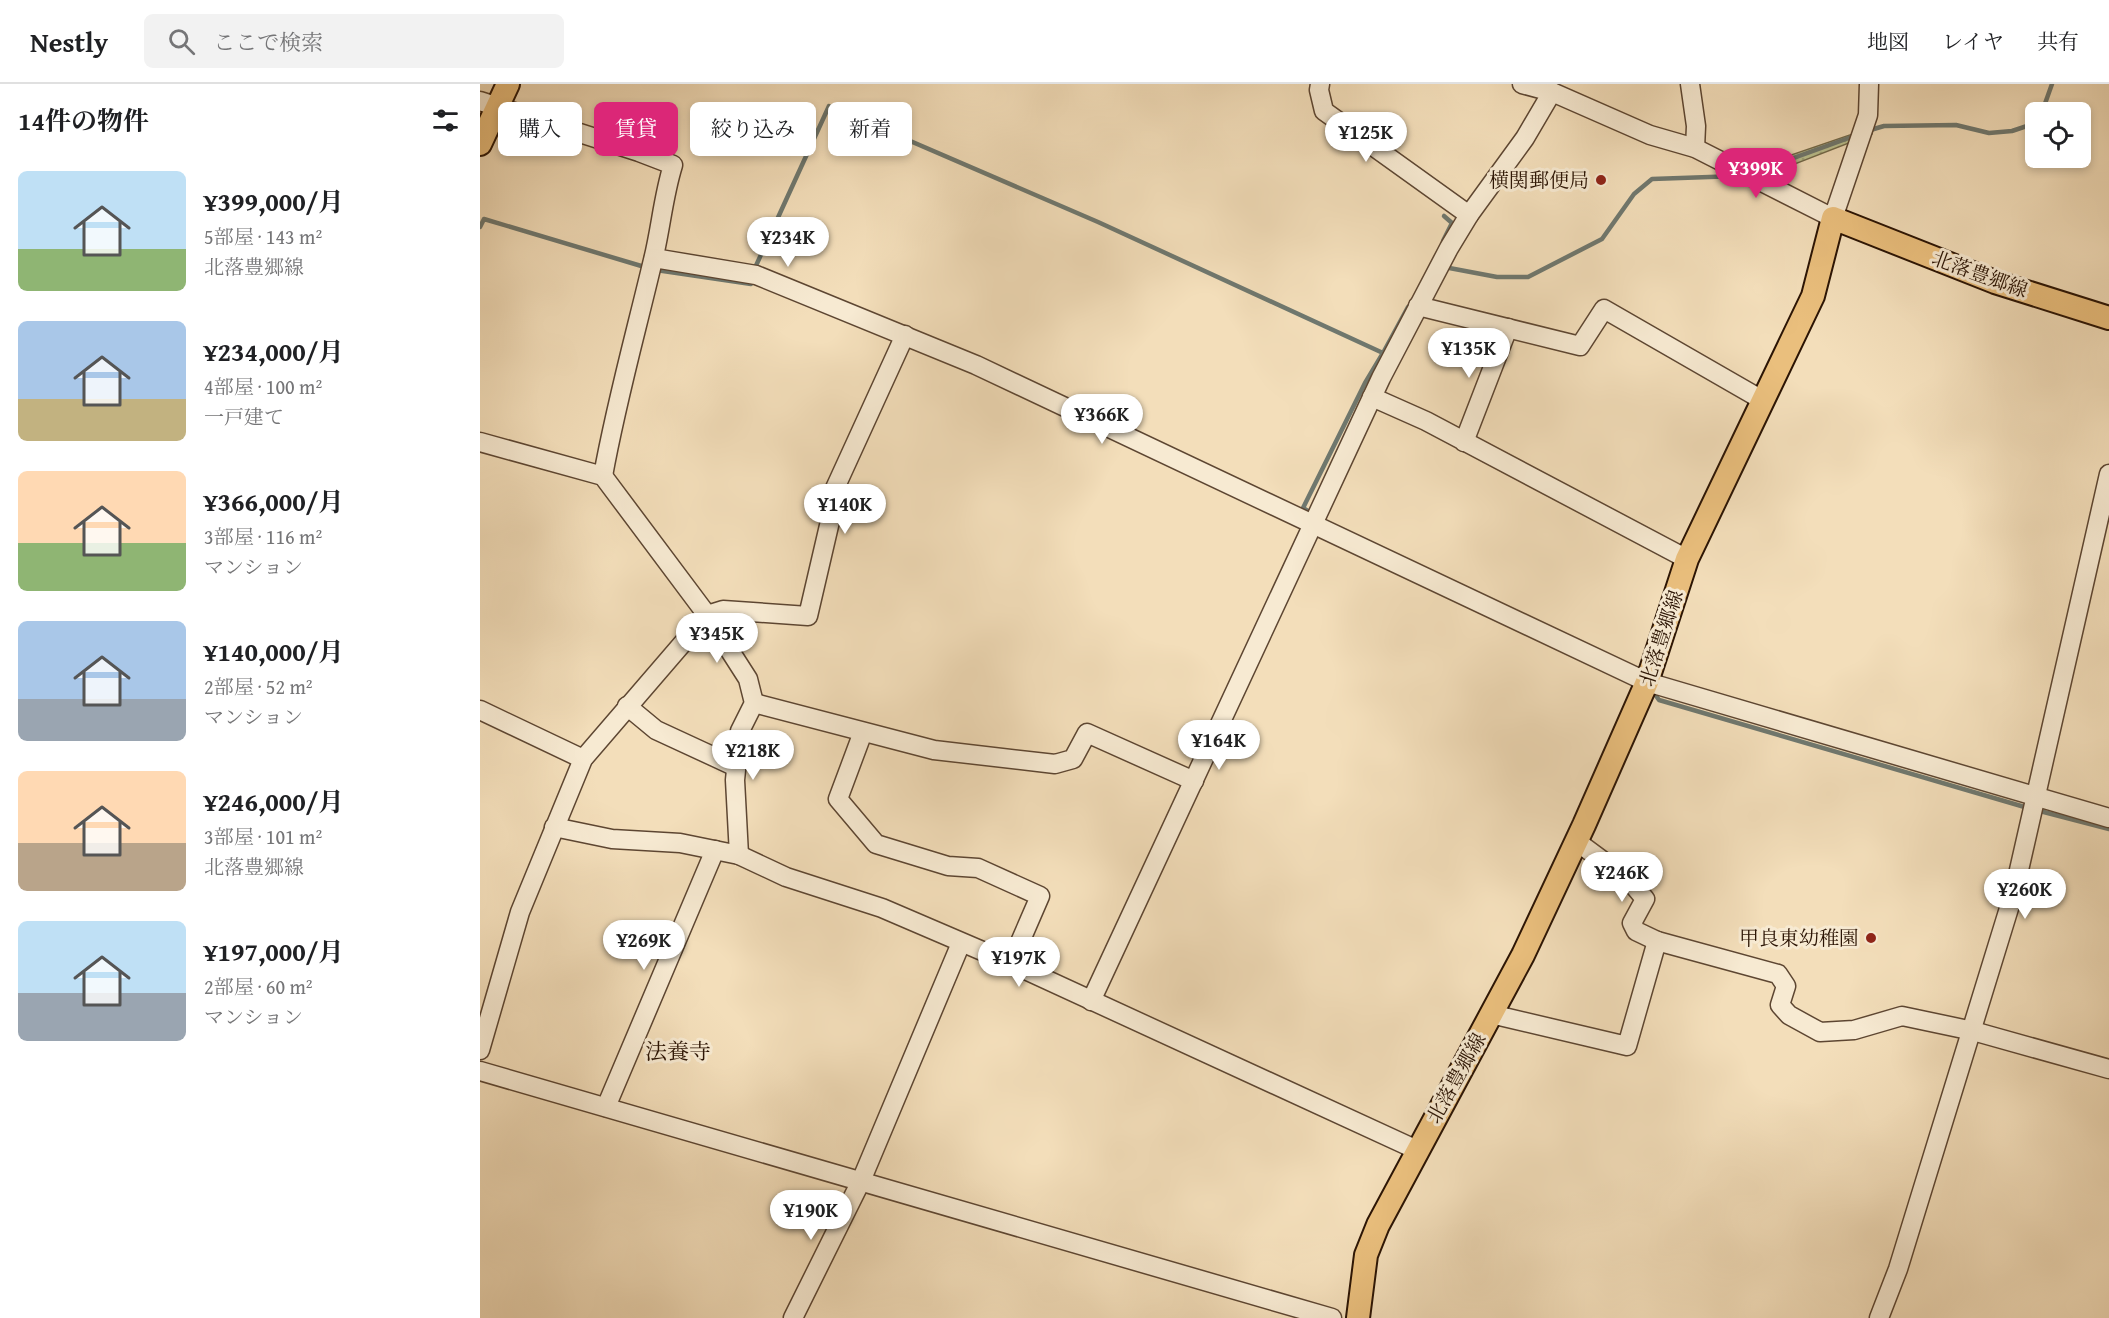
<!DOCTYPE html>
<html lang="ja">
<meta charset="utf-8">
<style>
:root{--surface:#fff;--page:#f2f2f2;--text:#202124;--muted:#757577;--line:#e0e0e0;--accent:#db2777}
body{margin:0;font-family:"Gentium Book Plus","Noto Serif JP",serif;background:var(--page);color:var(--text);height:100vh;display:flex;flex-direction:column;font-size:22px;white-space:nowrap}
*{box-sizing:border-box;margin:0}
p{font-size:20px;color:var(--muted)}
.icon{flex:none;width:33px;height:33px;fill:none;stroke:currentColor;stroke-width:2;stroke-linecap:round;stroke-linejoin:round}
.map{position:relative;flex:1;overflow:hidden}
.sheet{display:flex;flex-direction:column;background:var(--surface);width:480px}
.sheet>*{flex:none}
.hud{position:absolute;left:18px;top:18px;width:570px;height:54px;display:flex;gap:12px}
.buttons{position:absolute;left:1545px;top:18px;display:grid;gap:12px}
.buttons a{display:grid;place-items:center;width:66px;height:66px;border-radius:9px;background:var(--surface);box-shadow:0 3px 9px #0003;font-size:30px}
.price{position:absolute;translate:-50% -51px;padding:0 14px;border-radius:21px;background:#fff;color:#222;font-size:20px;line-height:39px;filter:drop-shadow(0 2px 3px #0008)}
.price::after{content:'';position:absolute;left:50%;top:36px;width:18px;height:14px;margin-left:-9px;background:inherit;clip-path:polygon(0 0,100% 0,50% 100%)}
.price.on{background:var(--accent);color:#fff}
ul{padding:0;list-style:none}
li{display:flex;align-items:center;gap:18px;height:150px;padding:0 18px}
li span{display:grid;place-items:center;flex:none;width:168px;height:120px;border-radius:9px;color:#555}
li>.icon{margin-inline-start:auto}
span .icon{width:72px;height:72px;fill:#fffc;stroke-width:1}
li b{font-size:26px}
h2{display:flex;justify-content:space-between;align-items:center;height:72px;padding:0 18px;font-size:26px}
.tag{padding:0 21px;border-radius:9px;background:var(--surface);box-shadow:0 3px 9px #0003;font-size:21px;line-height:54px}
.tag.on{background:var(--accent);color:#fff}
header{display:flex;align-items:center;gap:36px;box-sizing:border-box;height:84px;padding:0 30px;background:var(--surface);border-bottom:2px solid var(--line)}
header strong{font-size:28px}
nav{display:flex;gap:33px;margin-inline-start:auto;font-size:21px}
.search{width:420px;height:54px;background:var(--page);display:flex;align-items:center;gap:15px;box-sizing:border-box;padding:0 21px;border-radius:9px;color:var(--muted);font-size:22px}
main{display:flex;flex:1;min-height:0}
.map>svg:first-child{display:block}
.park{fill:url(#park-dots);stroke:#736a4a;stroke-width:1.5}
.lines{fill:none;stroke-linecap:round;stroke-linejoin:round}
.stream{stroke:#6f786f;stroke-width:4.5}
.minor-casing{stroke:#5d4632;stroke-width:21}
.major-casing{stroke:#2b1404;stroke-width:26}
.minor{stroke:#f7ead2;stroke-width:18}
.major{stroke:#eabf7d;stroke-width:22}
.poi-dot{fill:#8f2418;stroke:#f7ead2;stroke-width:2}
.labels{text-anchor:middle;stroke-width:6;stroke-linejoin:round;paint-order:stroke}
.poi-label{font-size:20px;fill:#2b1404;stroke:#f7ead2;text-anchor:end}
.street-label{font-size:20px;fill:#2b1404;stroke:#f7ead2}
.quarter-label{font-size:22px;fill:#2b1404;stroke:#f7ead2}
</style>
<header>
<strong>Nestly</strong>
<div class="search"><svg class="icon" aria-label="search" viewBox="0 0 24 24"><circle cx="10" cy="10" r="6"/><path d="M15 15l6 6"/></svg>ここで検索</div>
<nav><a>地図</a><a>レイヤ</a><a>共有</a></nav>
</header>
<main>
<section class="sheet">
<h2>14件の物件<svg class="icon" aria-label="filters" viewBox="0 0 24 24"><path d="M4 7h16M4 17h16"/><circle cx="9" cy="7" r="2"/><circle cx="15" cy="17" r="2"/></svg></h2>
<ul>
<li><span style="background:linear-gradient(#bfe0f5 65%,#8fb573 0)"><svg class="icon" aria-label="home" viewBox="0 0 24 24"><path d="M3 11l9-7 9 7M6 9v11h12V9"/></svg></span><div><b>¥399,000/月</b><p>5部屋 · 143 m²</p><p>北落豊郷線</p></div></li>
<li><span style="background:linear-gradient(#a9c7e8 65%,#c2b280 0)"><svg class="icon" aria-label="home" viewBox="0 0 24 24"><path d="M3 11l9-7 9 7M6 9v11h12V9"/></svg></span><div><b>¥234,000/月</b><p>4部屋 · 100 m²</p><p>一戸建て</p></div></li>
<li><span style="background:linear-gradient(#ffd9b3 60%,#8fb573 0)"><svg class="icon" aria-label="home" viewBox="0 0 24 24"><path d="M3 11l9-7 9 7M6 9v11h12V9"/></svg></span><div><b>¥366,000/月</b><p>3部屋 · 116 m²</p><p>マンション</p></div></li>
<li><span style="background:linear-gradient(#a9c7e8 65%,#9aa5b1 0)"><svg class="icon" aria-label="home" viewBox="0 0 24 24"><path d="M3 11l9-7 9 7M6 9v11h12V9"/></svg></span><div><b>¥140,000/月</b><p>2部屋 · 52 m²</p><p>マンション</p></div></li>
<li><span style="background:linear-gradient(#ffd9b3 60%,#b9a48a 0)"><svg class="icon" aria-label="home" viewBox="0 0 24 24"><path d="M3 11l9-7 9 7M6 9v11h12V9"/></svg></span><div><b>¥246,000/月</b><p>3部屋 · 101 m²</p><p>北落豊郷線</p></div></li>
<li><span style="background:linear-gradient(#bfe0f5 60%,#9aa5b1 0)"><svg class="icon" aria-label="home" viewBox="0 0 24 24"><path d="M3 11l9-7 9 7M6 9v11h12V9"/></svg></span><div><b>¥197,000/月</b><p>2部屋 · 60 m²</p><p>マンション</p></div></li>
</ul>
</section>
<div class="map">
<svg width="1629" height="1234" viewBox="0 0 1629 1234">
<defs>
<pattern id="park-dots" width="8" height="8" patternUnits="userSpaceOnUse" patternTransform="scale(1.5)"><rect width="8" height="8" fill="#bbc18f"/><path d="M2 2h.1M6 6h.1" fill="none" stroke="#a1a57a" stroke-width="1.8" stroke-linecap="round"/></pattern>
</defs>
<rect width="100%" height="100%" fill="#f3deba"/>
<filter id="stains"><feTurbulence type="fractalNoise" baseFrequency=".00333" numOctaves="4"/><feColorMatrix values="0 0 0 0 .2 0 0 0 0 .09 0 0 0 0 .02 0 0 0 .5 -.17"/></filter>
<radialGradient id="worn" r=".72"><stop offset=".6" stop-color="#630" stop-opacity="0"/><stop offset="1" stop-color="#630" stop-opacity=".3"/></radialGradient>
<!-- park -->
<polygon class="park" points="1393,43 1392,50 1289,90 1276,83"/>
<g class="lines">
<!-- stream -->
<g class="stream">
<polyline points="1562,28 1572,0"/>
<polyline points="1387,47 1404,42 1476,41 1509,49 1532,47 1556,39"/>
<polyline points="1275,88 1377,51"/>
<polyline points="0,143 4,135 168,184"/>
<polyline points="963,157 972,139 964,132"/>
<polyline points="964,183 1017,193 1048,193 1122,155 1154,110 1172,95 1258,92"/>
<polyline points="176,186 271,200 272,194"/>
<polyline points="274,186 349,22 618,138 903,269 928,223"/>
<polyline points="833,430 823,424 885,299 903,269"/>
<polyline points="1172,606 1179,616 1548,724"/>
<polyline points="1556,726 1629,745"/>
</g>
<defs>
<g id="minor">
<polyline points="840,0 839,6 844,27 989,131"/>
<polyline points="1042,0 1072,8 1170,51 1215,64 1353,134 1388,31 1389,0"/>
<polyline points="1210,0 1216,42 1215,64"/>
<path d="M 0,17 L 159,68 L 193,81 C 183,113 181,144 173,176 C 156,248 136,319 123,392"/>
<polyline points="174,174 276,191 496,281 1167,598 1629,734"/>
<polyline points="938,222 1100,262 1124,225 1284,317"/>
<polyline points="892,313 946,337 1207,475"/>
<polyline points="0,358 123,392 227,531 268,595 274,619 260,647 255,696 259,771"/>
<polyline points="984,358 1028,244"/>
<polyline points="274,619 454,666 575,680 593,675 607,649 714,697"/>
<polyline points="147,622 176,646 256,683"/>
<polyline points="0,626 103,675"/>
<polyline points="383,648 358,715 396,760 468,782 498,784 560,812 531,879"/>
<polyline points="74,743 132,755 200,759 259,771 306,793 402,824 528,878 937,1066"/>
<polyline points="1096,757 1150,797 1165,815 1152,839 1156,847 1177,857"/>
<polyline points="611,917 901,294 969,164 989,131 1045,54 1072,8"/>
<polyline points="1011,930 1147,962 1177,857 1298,890 1306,902 1300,921 1309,931 1340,948 1374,946 1422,932 1493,947 1629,985"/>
<polyline points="0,966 40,828 103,675 227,531 243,526 328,532 351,433 351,413 425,251"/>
<polyline points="0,987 852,1234"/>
<polyline points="126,1023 235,766"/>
<polyline points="313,1234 381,1097 481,859"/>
<polyline points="1399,1234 1418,1185 1534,808 1629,390"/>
</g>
<g id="major">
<polyline points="0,60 28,0"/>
<polyline points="878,1234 886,1171 898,1141 1043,871 1104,741 1167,598 1207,475 1333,212 1353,134 1515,198 1629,234"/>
</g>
</defs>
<!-- minor casing -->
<use href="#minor" class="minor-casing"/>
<!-- major casing -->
<use href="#major" class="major-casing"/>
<!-- minor -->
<use href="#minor" class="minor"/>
<!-- major -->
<use href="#major" class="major"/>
</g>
<!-- markers -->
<g class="poi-dot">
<circle cx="1121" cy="96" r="6"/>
<circle cx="1391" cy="854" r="6"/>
</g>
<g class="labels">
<!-- poi labels -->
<g class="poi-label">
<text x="1109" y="103">横関郵便局</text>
<text x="1379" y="861">甲良東幼稚園</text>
</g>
<!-- street labels -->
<g class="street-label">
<text transform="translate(1500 190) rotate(20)" y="7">北落豊郷線</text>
<text transform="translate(1181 554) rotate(-72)" y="7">北落豊郷線</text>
<text transform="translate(976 994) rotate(-61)" y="7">北落豊郷線</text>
</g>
<!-- quarter labels -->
<g class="quarter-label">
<text x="198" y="975">法養寺</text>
</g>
</g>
<rect width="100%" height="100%" filter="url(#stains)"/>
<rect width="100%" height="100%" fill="url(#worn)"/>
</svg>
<div class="buttons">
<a><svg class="icon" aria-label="locate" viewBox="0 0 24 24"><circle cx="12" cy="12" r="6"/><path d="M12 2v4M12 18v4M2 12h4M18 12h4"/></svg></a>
</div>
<b class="price" style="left:886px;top:79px">¥125K</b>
<b class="price on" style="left:1276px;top:115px">¥399K</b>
<b class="price" style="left:308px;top:184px">¥234K</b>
<b class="price" style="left:989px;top:295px">¥135K</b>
<b class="price" style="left:622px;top:361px">¥366K</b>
<b class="price" style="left:365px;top:451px">¥140K</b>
<b class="price" style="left:237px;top:580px">¥345K</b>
<b class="price" style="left:739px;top:687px">¥164K</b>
<b class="price" style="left:273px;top:697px">¥218K</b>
<b class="price" style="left:1142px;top:819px">¥246K</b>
<b class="price" style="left:1545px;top:836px">¥260K</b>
<b class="price" style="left:164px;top:887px">¥269K</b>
<b class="price" style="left:539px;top:904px">¥197K</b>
<b class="price" style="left:331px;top:1157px">¥190K</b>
<div class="hud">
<a class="tag">購入</a>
<a class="tag on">賃貸</a>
<a class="tag">絞り込み</a>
<a class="tag">新着</a>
</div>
</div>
</main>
